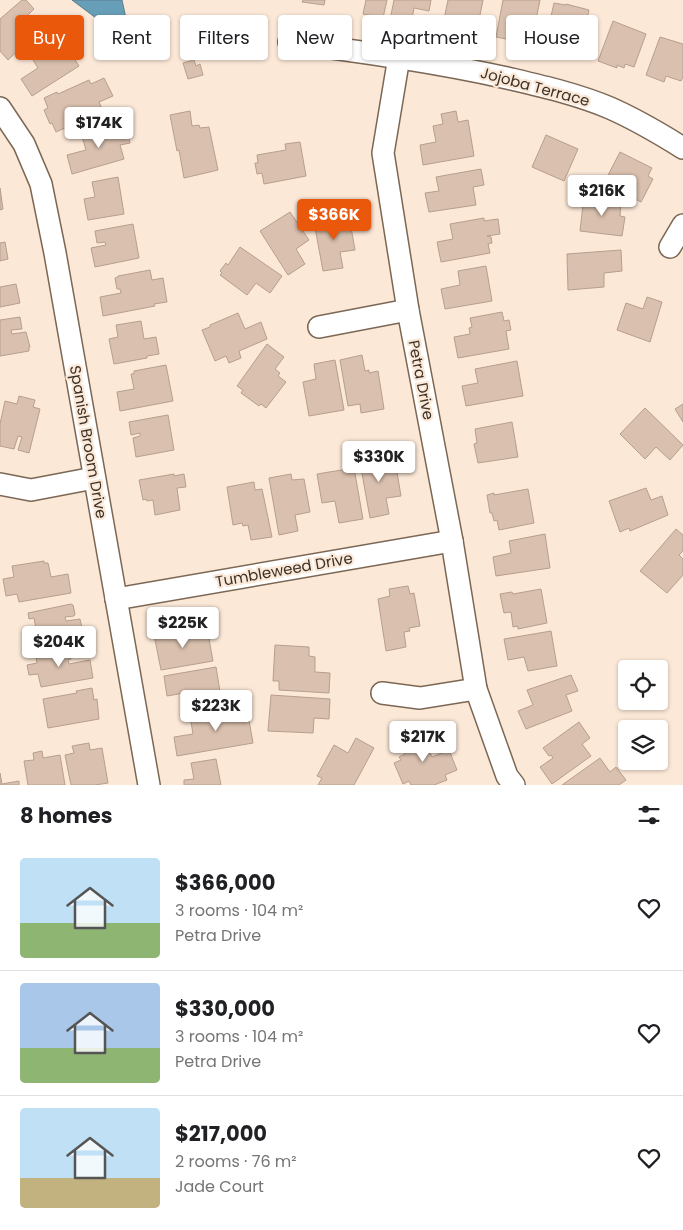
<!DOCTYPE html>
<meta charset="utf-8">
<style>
:root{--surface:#fff;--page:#f6f6f6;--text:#202124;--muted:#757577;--line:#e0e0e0;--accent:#ea580c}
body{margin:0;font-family:Poppins,sans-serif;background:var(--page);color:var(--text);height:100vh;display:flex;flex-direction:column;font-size:19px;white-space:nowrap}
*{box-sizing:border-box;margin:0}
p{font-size:16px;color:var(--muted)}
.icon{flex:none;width:28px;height:28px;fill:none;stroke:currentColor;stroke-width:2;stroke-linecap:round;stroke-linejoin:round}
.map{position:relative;height:785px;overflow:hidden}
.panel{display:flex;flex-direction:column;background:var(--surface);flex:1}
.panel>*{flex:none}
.top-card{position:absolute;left:15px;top:15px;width:654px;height:45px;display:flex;gap:10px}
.fabs{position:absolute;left:618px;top:660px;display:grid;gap:10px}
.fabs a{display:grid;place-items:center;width:50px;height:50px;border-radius:5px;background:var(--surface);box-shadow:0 1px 4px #0004;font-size:25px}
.price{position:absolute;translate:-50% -42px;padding:0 11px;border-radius:5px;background:#fff;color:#222;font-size:16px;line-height:32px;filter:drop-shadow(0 1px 2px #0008)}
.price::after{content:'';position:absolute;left:50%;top:30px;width:15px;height:11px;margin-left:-8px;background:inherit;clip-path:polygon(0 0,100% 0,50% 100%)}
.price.on{background:var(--accent);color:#fff}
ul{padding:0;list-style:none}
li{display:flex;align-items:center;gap:15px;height:125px;padding:0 20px}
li+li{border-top:1px solid var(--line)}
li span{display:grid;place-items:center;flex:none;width:140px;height:100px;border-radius:5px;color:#555}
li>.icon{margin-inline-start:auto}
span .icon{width:60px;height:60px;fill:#fffc;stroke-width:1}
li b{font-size:21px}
h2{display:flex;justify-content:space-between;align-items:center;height:60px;padding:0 20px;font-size:21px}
.chip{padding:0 18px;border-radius:5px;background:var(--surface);box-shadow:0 1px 4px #0004;font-size:18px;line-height:45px}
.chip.on{background:var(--accent);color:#fff}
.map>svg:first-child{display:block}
.water{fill:#679eb8;stroke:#5a7d8d}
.building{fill:#dac0ae;stroke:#b89e8d}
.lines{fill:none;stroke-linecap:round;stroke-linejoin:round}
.minor-casing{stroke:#7c6754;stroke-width:24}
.minor{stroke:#fff;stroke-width:21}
.labels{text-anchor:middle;stroke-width:4.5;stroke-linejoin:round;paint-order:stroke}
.street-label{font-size:15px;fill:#3a3128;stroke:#fbe8d7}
</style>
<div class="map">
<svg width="683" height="785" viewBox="0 0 683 785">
<rect width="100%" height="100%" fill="#fbe8d7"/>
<!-- water -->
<polygon class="water" points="72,0 122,0 129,32 121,33 104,24"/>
<!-- building -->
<g class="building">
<polygon points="22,0 26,0 34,9 27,16 40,30 8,60 0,51 0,19"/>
<polygon points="303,0 325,0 324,5 302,2"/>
<polygon points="366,0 387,0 383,18 363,14"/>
<polygon points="394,0 431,0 429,11 414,8 411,24 390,20"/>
<polygon points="448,0 483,0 478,25 444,19"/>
<polygon points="503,0 540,0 532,39 517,36 516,41 496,37"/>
<polygon points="554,3 566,5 566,4 589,10 582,43 565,40 564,47 545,43"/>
<polygon points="613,21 646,34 634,67 625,64 624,68 617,65 617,68 598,61"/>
<polygon points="58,33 64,42 72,37 78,47 70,52 79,66 32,96 21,79 38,68 28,52"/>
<polygon points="660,37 683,44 683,77 681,81 666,76 664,82 646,75"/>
<polygon points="194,60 196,66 200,64 203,75 188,79 183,63"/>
<polygon points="104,78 113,96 99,102 103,111 56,132 52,123 50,124 44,110 48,108 44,98 57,92 58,94 89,80 91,84"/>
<polygon points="190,111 192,126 199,125 200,128 209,127 218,170 184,178 179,150 177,151 170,115"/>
<polygon points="456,111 458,122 468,120 474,156 423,165 420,145 436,142 433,126 443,124 441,114"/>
<polygon points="115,124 117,130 126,127 130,143 120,145 124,159 72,174 67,155 86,150 81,133"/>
<polygon points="546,135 578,149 564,181 532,167"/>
<polygon points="300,142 306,176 264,184 262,173 257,174 255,163 258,163 257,155 286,150 285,144"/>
<polygon points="620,152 652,168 648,176 653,179 641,202 604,183"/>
<polygon points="481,169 484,185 473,187 476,205 429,212 425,193 439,191 436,177"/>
<polygon points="118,177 124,214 88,220 84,199 95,197 92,182"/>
<polygon points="0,188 3,209 0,210"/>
<polygon points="584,196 621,201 620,216 625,217 622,236 580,231"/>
<polygon points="290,212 309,240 296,249 305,264 288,275 260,231"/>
<polygon points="346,215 346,217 349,216 355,250 340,252 343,268 323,271 314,222"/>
<polygon points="484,218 484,221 498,219 500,234 487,236 491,237 492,243 488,244 490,253 441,262 437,242 453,239 450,224"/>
<polygon points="133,224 139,258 95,267 91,248 106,245 105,242 97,243 95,231"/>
<polygon points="5,242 8,259 0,261 0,243"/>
<polygon points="240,247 282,276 270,293 256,283 247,295 220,275 222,273 220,271 226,263 228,265"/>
<polygon points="621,250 622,271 604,273 604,287 568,290 567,254"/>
<polygon points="486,266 492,301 445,309 441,289 460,285 458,271"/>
<polygon points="150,270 152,280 163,278 167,302 154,304 155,306 103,316 100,297 121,293 120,289 117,289 115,278 118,277 118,276"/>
<polygon points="16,284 20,303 0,307 0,287"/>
<polygon points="647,297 662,302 650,342 617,330 626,303 643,309"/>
<polygon points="502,312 504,321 509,320 511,330 506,331 509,349 458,358 454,337 470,334 469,328 472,327 470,318"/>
<polygon points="238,313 245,329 261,322 267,339 239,351 241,358 229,363 226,356 215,361 202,330 210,327 210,325"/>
<polygon points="20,317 22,329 11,330 12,334 26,332 30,347 29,347 29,351 0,356 0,320"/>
<polygon points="141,321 144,339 156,337 159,354 147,356 147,358 114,364 109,339 118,337 116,325"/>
<polygon points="267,344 284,357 275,369 280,373 278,376 286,382 266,408 261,404 259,406 241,393 243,390 237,386"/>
<polygon points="362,355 365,371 369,370 369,373 378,371 384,409 361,413 360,404 348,406 340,360"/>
<polygon points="335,360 344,410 309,416 303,382 316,379 314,364"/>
<polygon points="517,361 523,396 466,406 462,386 478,383 475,369"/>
<polygon points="166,365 173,401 120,411 117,392 134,389 131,374 134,374 134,371"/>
<polygon points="19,396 35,400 33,407 40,409 29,453 18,450 22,437 18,436 14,449 0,446 0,424 5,401 17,404"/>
<polygon points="683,404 683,422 675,409"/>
<polygon points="645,408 683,445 670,460 656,447 645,459 620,434"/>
<polygon points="168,415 174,450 136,457 133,438 140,436 140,433 131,435 129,422"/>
<polygon points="512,422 518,457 478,463 474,444 477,443 475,429"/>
<polygon points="381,453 383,462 395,460 401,496 386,498 389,514 370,518 359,457"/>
<polygon points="354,468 363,519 339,523 335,501 322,503 317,474"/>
<polygon points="174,474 174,476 184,474 186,487 177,488 180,510 155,515 153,500 147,501 146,499 143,500 139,480"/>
<polygon points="291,474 292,480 304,479 310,512 295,515 298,531 279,535 269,478"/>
<polygon points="254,482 255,490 262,489 272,537 251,540 248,525 243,526 242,523 233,525 227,487"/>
<polygon points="646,488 651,500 662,496 668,515 630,531 629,528 620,532 609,501"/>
<polygon points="528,489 534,523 499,530 497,520 494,521 492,513 490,513 487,495 494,493 494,495"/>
<polygon points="676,529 683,535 683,551 679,555 683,559 683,575 667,593 640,571"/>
<polygon points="545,534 550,568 496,576 493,557 511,553 509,541"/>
<polygon points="44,561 44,563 48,563 51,577 68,574 71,593 19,602 17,594 6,596 3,579 14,577 12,566"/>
<polygon points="408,586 410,594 414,593 420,626 409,628 410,631 404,632 406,647 386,651 378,599 390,596 389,589"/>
<polygon points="541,589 547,623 518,629 518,626 513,627 511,612 504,613 500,594 512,592 513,594"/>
<polygon points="71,604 73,605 75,614 74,616 65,617 66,621 80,619 84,637 39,645 34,618 29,619 28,613"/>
<polygon points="207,628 213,661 161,670 154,635 173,631 174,634"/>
<polygon points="551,631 557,666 528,671 524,657 508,660 504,639"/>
<polygon points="275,645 309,647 309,656 315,657 315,672 330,673 329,693 279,690 279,681 273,681"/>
<polygon points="66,646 66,648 69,647 71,659 68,660 69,664 90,660 93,678 41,687 38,674 29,675 27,665 37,663 35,652"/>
<polygon points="216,667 222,704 193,709 190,692 167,696 164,676"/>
<polygon points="571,675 578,691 566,695 572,711 526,729 518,711 533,705 527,690"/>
<polygon points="92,688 94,700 97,699 99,719 48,728 43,699 77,693 76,691"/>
<polygon points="271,695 330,699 329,719 314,718 313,733 268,731"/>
<polygon points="247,709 253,743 177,756 174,737 193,734 190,716 223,710 224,713"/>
<polygon points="579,722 590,738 582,744 591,756 552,784 540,767 553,758 551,755 549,756 543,748"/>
<polygon points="416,731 423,746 426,745 432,757 449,750 457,770 445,775 447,780 434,785 411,785 409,781 403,784 394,763 401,760 399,757 405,754 398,739"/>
<polygon points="356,738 374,748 354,785 318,785 322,778 317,776 334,745 348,753"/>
<polygon points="89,743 90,750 102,748 108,783 95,785 71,785 65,755 74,753 72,746"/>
<polygon points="42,751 43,758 60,755 65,785 28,785 24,761 34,760 33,753"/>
<polygon points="600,758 610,772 616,767 626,780 619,785 562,785"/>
<polygon points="216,759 221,785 184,785 184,780 194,779 191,763"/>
<polygon points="0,773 2,784 19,781 19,785 0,785"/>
</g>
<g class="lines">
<defs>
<g id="minor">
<path d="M 289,42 C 362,52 435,62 507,78 C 541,86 577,94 610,108 C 635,119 659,133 683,148"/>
<polyline points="399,57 383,153 408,310 452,541 476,689 507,776 514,785"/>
<polyline points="0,108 24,144 41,184 55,253 149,785"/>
<polyline points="670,247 683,225"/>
<polyline points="319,327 408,310"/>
<polyline points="0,484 31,490 94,478"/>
<polyline points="116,599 452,541"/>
<polyline points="382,693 420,698 476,689"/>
</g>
</defs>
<!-- minor casing -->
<use href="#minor" class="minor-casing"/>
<!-- minor -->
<use href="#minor" class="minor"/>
</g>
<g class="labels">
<!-- street labels -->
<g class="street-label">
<text transform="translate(535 87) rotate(15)" y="5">Jojoba Terrace</text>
<text transform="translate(421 380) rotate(79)" y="5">Petra Drive</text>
<text transform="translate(88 442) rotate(80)" y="5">Spanish Broom Drive</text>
<text transform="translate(284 570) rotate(-10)" y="5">Tumbleweed Drive</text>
</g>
</g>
</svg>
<div class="fabs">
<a><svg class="icon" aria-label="locate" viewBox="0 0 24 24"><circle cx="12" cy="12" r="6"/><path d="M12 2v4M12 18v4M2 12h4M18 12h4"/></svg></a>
<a><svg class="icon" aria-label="layers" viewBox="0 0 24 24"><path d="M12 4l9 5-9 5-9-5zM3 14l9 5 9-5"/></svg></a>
</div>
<b class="price" style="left:99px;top:149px">$174K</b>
<b class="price" style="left:602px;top:217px">$216K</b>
<b class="price on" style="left:334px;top:241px">$366K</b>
<b class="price" style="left:379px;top:483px">$330K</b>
<b class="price" style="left:183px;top:649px">$225K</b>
<b class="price" style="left:59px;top:668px">$204K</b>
<b class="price" style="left:216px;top:732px">$223K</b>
<b class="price" style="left:423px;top:763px">$217K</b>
<div class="top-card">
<a class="chip on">Buy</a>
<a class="chip">Rent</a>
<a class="chip">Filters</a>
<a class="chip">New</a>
<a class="chip">Apartment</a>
<a class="chip">House</a>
</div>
</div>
<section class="panel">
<h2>8 homes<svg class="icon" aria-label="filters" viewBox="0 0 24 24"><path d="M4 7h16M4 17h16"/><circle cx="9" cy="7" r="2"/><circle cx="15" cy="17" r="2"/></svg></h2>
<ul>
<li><span style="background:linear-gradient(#bfe0f5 65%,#8fb573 0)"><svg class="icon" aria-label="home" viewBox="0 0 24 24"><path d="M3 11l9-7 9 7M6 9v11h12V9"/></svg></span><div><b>$366,000</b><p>3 rooms · 104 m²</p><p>Petra Drive</p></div><svg class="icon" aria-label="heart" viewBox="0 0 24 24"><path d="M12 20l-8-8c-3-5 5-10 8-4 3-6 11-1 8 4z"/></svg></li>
<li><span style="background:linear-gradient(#a9c7e8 65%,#8fb573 0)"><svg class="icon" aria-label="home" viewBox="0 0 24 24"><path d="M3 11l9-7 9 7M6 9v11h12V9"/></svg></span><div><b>$330,000</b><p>3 rooms · 104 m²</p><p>Petra Drive</p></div><svg class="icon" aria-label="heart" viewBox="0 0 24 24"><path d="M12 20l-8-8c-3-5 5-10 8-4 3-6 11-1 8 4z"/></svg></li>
<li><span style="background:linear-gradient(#bfe0f5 70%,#c2b280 0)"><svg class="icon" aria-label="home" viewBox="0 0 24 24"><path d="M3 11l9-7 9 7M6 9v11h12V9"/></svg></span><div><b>$217,000</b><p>2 rooms · 76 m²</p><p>Jade Court</p></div><svg class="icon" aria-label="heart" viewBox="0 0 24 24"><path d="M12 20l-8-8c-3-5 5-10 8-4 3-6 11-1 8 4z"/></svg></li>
</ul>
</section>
